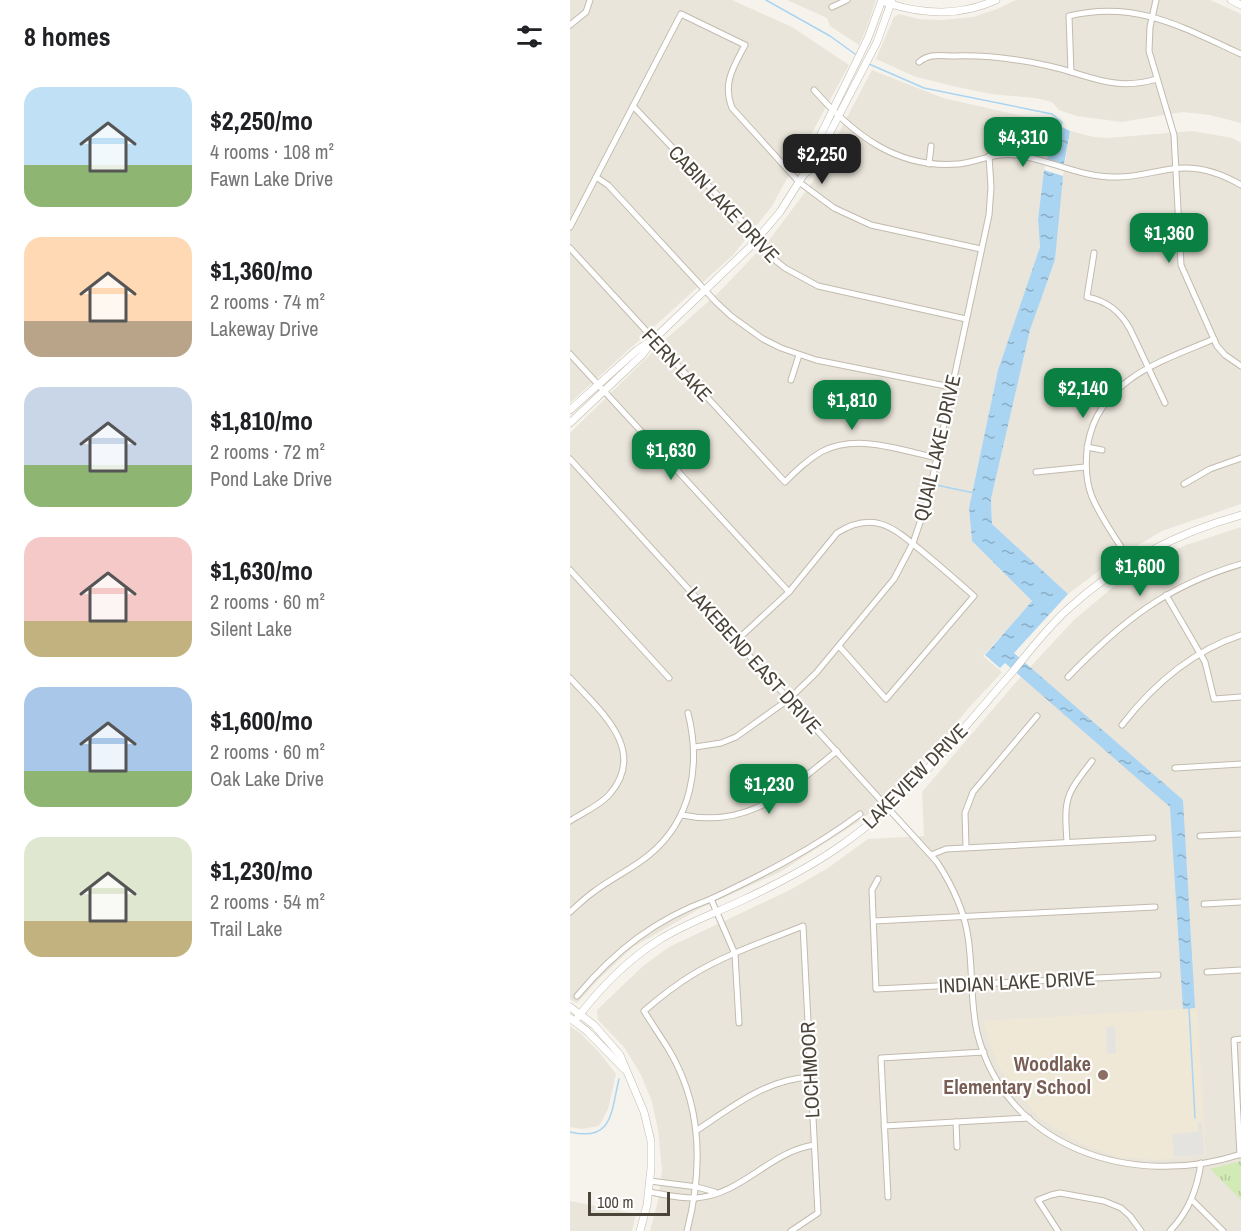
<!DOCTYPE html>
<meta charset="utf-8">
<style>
:root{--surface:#fff;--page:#f2f2f2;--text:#202124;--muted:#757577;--accent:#0b8043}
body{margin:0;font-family:"Archivo Narrow",sans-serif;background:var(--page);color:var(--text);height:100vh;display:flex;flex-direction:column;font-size:22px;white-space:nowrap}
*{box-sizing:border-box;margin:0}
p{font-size:20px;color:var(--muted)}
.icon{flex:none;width:33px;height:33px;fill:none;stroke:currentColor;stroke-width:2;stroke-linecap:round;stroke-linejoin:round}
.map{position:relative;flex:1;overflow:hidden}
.details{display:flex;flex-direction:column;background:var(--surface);width:570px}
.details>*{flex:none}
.scale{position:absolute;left:18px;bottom:15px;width:82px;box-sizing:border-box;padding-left:6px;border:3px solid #4b4439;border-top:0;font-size:16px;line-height:21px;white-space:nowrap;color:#4b4439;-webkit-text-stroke:4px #fff;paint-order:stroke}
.price{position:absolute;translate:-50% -51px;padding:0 14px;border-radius:12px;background:var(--accent);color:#fff;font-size:20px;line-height:39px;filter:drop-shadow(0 2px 3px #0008)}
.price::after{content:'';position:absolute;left:50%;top:36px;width:18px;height:14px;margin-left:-9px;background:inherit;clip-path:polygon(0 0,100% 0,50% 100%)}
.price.selected{background:#222;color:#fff}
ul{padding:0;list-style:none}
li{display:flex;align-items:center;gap:18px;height:150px;padding:0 24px}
li span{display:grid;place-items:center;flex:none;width:168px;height:120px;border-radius:18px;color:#555}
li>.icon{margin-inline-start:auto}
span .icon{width:72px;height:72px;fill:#fffc;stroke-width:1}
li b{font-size:26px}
h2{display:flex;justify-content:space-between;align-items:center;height:72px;padding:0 24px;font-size:26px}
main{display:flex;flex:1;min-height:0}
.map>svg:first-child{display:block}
.residential{fill:#eae5da}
.education{fill:#efe8d6}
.grass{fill:url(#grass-tufts)}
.parking{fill:#e5e3e0}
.water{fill:url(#water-ripples)}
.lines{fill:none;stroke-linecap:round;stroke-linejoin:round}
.stream{stroke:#a9d4f2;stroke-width:1.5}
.minor-casing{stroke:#c2bbae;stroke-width:7}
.tertiary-casing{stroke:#c2bbae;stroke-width:8}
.minor{stroke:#fff;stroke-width:5}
.tertiary{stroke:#fff;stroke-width:7}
.education-dot{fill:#8d6e63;stroke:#fff;stroke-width:2}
.labels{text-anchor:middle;stroke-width:4.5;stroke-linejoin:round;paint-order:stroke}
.street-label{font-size:20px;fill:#4b4439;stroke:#fff}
.education-label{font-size:20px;font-weight:bold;fill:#785e54;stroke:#fff;text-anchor:end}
</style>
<main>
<section class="details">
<h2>8 homes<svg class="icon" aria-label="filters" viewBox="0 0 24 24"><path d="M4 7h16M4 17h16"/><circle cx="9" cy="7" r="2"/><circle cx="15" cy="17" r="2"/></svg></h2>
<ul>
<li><span style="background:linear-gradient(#bfe0f5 65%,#8fb573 0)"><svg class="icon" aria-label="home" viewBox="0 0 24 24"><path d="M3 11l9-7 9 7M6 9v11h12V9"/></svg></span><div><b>$2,250/mo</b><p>4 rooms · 108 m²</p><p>Fawn Lake Drive</p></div></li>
<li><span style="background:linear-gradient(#ffd9b3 70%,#b9a48a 0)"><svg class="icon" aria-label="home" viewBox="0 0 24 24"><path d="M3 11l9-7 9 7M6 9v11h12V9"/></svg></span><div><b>$1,360/mo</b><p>2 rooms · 74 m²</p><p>Lakeway Drive</p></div></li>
<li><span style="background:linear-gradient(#c9d6e8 65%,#8fb573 0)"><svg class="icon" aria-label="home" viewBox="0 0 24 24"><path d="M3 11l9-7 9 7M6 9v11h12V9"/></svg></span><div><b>$1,810/mo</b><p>2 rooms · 72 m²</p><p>Pond Lake Drive</p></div></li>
<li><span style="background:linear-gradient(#f6c9c9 70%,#c2b280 0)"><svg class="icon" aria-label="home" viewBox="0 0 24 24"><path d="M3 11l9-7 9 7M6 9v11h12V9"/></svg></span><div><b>$1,630/mo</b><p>2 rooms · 60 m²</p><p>Silent Lake</p></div></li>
<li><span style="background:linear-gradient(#a9c7e8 70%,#8fb573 0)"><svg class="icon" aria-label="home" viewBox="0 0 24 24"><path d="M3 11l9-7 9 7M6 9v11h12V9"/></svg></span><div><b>$1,600/mo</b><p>2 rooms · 60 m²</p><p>Oak Lake Drive</p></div></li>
<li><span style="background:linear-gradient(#dfe7d0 70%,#c2b280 0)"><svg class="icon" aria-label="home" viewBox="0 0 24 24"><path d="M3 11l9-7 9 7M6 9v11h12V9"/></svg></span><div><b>$1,230/mo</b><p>2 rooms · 54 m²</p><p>Trail Lake</p></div></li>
</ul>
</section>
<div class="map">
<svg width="671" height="1231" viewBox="0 0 671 1231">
<defs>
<pattern id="grass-tufts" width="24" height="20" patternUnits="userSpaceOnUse" patternTransform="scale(1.5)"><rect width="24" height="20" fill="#d2eab5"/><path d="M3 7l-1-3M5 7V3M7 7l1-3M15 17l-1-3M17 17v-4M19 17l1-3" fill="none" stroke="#b6ca9c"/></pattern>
<pattern id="water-ripples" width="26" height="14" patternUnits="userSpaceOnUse" patternTransform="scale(1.5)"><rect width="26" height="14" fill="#a9d4f2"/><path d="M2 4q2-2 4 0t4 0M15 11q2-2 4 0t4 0" fill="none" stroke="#8caec5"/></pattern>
</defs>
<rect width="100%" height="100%" fill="#f6f3ec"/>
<!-- residential -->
<g class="residential">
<polygon points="0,0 162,0 222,27 279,65 202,206 163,255 0,403"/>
<polygon points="217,0 306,0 297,27 289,45 260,26 257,18"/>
<polygon points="446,0 640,0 671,14 671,123 640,115 613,112 551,122 507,116 489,110 482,102 465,98 421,94 387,87 346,77 306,59 324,17 329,14 348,19 372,20 403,17 427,9"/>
<polygon points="302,70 373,98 484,123 474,170 468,219 470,247 428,370 399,508 402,541 462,601 413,656 432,672 396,711 352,765 320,796 291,820 210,872 129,909 63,947 29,979 7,1003 0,999 0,433 95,340 149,292 200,239 244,180"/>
<polygon points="500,131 524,137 537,138 622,131 662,138 671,143 671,504 592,531 546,558 498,594 422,524 421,499 460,330 485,260 490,195"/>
<polygon points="671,527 671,1231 80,1231 88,1201 92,1170 88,1129 81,1099 70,1073 54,1047 28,1020 27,1010 73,966 99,947 220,890 258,868 298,839 354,836 352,792 447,681 504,620 543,587 581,562 616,545"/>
<polygon points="0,1026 11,1034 28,1051 46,1074 38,1109 29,1126 12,1129 0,1127"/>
<polygon points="0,1201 66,1214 62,1231 0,1231"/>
</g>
<!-- education -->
<polygon class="education" points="627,1008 636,1155 588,1160 547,1157 510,1143 470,1118 441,1086 427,1063 413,1021"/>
<!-- grass -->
<polygon class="grass" points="671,1161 671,1200 640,1169"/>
<!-- parking -->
<g class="parking">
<polygon points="536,1027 545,1027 546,1053 537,1054"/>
<polygon points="628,1122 632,1122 634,1155 604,1157 602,1134 628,1132"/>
</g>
<!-- water -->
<g class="water">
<polygon points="484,123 500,131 494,164 477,159"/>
<polygon points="474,170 493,176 485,260 460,330 421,499 422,524 498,594 444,653 613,800 625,1008 613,1009 600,807 435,663 430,668 415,655 462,601 402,541 399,508 428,370 470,247 468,219"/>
</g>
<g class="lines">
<!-- stream -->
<g class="stream">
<polyline points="196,0 260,36 285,54"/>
<polyline points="299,64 354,88 482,114 492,122 491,126"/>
<polyline points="366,485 404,493"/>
<polyline points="619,1008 625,1118"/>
<path d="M 0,1132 C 43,1142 41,1112 49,1079"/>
</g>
<defs>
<g id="minor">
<polyline points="586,0 580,27 579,51 604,135 611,265 647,346 655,355 671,366"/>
<polyline points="262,7 277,0"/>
<polyline points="0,25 16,12 20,0"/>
<path d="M 349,62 C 360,53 370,56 384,56 C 416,55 448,59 479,66 C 520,75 543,92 587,79"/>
<path d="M 501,72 L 499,16 C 566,0 612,27 671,54"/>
<path d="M 244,90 C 283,134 326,169 388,164 C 408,162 425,152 446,155 C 481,160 511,178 548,177 C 571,177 593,168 615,168 C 634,168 654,175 671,185"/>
<polyline points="63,106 188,238 205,260 215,268 248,286 396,319"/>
<polyline points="359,164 361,146"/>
<polyline points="26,177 38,185 146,302 161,316 193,339 211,348 246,360 381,387"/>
<path d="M 0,227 L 111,14 L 175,45 C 164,66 152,83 162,108 L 229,182 L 264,208 L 301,225 L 411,249"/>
<path d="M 0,248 L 215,482 C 226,471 237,460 251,452 C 287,433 330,450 367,458"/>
<path d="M 524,253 L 517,297 C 537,301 550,311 560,329 L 595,403"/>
<polyline points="0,354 219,592"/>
<polyline points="487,379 533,406"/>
<polyline points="221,380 229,355"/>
<polyline points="517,447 532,450"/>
<path d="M 0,459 L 367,862 C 382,885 394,909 398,937 C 403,968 400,1001 407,1032 C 436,1150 565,1189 671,1154"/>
<polyline points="466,472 515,467"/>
<polyline points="614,484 640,469 671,458"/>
<path d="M 560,561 C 547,540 532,520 522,497 C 515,479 515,462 518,443 C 530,379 592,361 644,339"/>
<polyline points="0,570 99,678"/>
<polyline points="596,595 635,662 644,699 671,697"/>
<path d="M 166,641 L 219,592 L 267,533 C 305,509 325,529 354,553 C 371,567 387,581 404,596 L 316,699 L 269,646"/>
<path d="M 498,677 C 551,622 596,586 671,564"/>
<path d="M 0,678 C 29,710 79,750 39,795 C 29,806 12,813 0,821"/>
<path d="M 552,725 C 583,685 622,651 671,635"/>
<polyline points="125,747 151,743 166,737 219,699 246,673 324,579 343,543 358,499 419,215 421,187 419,156"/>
<polyline points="605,768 671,764"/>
<path d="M 112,815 C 180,829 218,790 267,751"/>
<polyline points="630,836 671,834"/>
<path d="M 497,842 C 494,798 495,796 522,761"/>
<polyline points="396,847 395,813 403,792 467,716"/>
<polyline points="361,855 376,849 583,838"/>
<polyline points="308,879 302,890 306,989 588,975"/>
<path d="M 141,899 C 194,874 243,849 290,814"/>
<polyline points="634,904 671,902"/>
<path d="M 0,912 C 8,905 16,897 25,891 C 42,878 62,869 79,855 C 122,820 131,765 118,713"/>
<polyline points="304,921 585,907"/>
<polyline points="637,972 671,970"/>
<path d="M 7,996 C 45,951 85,919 141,899 L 165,954 L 169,1023"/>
<polyline points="386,1122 387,1147"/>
<polyline points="314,1126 459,1118"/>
<path d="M 126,1131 C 162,1107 196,1079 241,1077"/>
<polyline points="670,1155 664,1040 671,1039"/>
<polyline points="80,1181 127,1187 145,1192"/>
<path d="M 79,1192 C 93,1194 111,1199 126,1198 C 173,1194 199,1152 244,1145"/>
<polyline points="318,1197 311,1058 414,1052"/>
<polyline points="622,1200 653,1231"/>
<path d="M 117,1231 C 133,1169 133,1107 99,1050 C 91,1037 82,1024 74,1011 C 89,998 104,986 122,975 C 156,954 196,941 233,926 L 248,1213 L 221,1231"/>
<polyline points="488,1231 468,1200 481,1195 490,1193 534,1201 551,1208 560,1216 571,1231"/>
<path d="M 600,1231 C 619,1211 627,1189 631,1163"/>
</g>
<g id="tertiary">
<polyline points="661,0 671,5"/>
<path d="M 317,3 C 355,15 390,16 426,0"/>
<polyline points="234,174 235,167 298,38 312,0"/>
<polyline points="0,410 67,350 84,339 182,245 210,212 234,174 241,169 307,42 322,0"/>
<polyline points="0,423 72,355 80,344"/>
<polyline points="0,1007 24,1025 50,1055 74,1112 81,1141 81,1168 77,1205 70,1231"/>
<polyline points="0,1018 18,1032 54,1069"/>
<path d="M 5,1021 C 28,990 56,961 89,940 C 116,923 146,913 175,899 C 209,883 242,866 273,844 C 340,797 391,731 444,670 C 461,649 478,627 498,609 C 548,563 606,533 671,515"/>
</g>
</defs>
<!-- minor casing -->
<use href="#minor" class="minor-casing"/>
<!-- tertiary casing -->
<use href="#tertiary" class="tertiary-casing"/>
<!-- minor -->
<use href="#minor" class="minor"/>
<!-- tertiary -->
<use href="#tertiary" class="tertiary"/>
</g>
<!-- markers -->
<circle class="education-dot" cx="533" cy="1075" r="6"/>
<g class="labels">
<!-- street labels -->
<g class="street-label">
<text transform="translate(154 204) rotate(47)" y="7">CABIN LAKE DRIVE</text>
<text transform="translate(107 365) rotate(47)" y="7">FERN LAKE</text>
<text transform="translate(367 448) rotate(-77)" y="7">QUAIL LAKE DRIVE</text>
<text transform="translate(184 660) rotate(48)" y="7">LAKEBEND EAST DRIVE</text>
<text transform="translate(345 776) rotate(-45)" y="7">LAKEVIEW DRIVE</text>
<text transform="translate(447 982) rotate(-3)" y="7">INDIAN LAKE DRIVE</text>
<text transform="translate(240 1070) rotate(-93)" y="7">LOCHMOOR</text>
</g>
<!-- education labels -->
<g class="education-label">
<text x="521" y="1071">Woodlake<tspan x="521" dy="23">Elementary School</tspan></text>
</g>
</g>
</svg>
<div class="scale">100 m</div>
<b class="price" style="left:453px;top:168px">$4,310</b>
<b class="price selected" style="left:252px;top:185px">$2,250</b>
<b class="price" style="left:599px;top:264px">$1,360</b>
<b class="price" style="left:513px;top:419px">$2,140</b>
<b class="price" style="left:282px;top:431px">$1,810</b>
<b class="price" style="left:101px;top:481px">$1,630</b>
<b class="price" style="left:570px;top:597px">$1,600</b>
<b class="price" style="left:199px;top:815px">$1,230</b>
</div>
</main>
